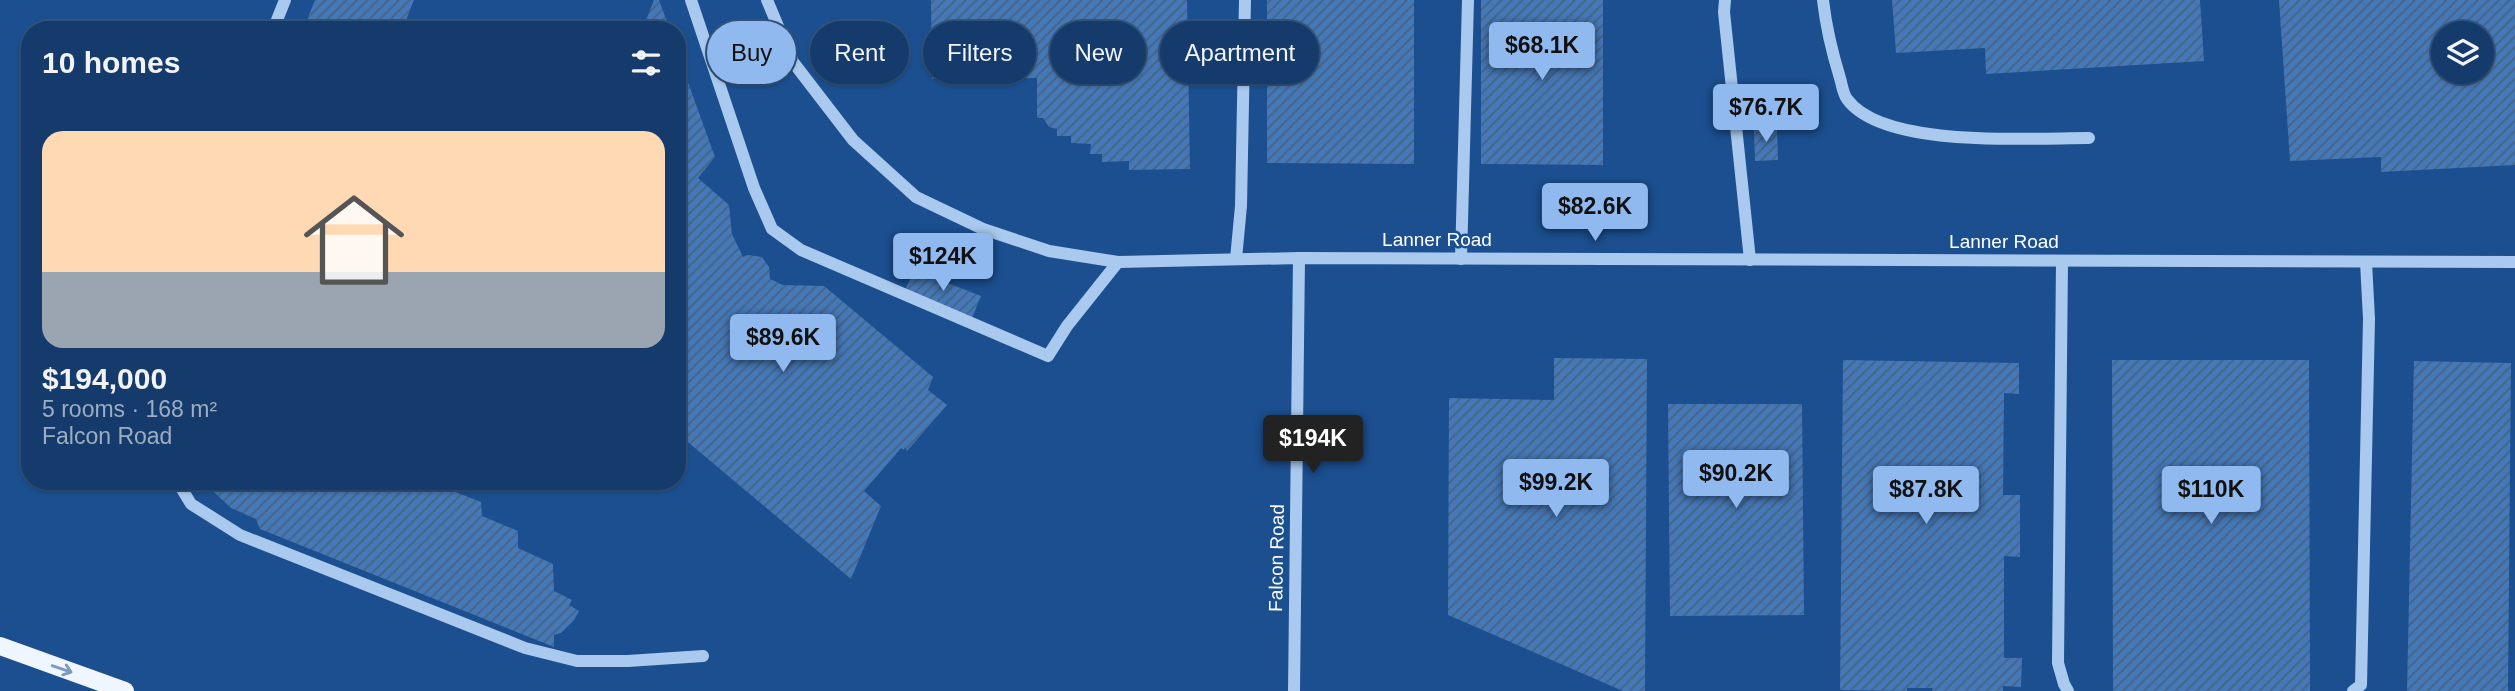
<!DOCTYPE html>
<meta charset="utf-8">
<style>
:root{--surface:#143b6b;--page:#1d4271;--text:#f1f3f6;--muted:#9dadc1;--line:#33557e;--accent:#90b9f0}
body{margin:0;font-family:Arial,sans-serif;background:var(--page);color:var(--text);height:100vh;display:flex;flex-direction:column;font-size:26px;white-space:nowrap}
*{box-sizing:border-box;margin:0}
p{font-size:23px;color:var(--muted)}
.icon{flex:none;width:38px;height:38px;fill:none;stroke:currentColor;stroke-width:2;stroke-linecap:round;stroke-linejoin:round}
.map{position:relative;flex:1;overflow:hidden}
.side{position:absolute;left:21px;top:21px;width:665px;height:469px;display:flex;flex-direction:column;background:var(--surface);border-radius:28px;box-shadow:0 2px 5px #0004,0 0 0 2px var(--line)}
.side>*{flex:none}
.banner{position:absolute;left:707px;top:21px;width:665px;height:63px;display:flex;gap:14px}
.fabs{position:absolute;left:2431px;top:21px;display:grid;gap:14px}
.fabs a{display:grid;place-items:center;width:63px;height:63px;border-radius:50%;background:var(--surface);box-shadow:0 2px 5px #0004,0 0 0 2px var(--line);font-size:35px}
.price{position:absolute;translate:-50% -60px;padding:0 16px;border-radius:7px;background:var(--accent);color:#111;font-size:23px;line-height:46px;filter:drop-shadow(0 2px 4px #0008)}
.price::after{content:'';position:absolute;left:50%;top:42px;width:21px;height:16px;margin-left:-10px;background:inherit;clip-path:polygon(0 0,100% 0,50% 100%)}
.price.on{background:#222;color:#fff}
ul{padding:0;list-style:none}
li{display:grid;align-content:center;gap:14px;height:371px;padding:0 21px}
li+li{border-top:2px solid var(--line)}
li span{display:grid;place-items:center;height:217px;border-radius:21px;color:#555}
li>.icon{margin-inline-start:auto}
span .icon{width:126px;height:126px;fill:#fffc;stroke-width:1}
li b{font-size:30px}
h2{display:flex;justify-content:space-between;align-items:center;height:84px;padding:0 21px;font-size:30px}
.tag{padding:0 24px;border-radius:32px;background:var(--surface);box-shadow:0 2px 5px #0004,0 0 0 2px var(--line);font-size:24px;line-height:63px}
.tag.on{background:var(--accent);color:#111}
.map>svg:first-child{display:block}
.building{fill:url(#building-hatch);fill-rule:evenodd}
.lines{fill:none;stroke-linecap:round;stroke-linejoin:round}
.minor{stroke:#a9c9ee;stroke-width:12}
.major{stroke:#f0f6ff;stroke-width:18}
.oneway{stroke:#7b9ac1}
.labels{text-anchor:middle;stroke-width:5;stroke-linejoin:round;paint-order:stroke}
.street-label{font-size:19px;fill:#fff;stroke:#1b4f8f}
</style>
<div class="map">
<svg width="2515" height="691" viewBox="0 0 2515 691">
<defs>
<pattern id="building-hatch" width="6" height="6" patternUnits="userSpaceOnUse" patternTransform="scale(1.75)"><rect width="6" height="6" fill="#4478b7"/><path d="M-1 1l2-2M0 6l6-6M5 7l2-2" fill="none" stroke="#486282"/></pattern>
</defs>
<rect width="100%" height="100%" fill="#1b4f8f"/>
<!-- building -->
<g class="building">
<polygon points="315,0 414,0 402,30 303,30"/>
<polygon points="654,0 659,0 670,30 642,30"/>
<polygon points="931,0 1187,0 1190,169 1129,170 1129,161 1102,162 1102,154 1090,154 1091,144 1071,143 1071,136 1057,136 1057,129 1049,127 1043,118 1037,118 1037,78 932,79"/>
<polygon points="1267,0 1414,0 1414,164 1267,163"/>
<polygon points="1481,0 1603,0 1603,165 1481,164"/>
<polygon points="1892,0 2200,0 2204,61 1986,74 1985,48 1896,53"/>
<path d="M 2279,0 L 2515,0 L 2515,165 L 2381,172 L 2381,157 L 2290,161 ZM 2443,33 L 2482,33 L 2482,72 L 2443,72 Z"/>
<polygon points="677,52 715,157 698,178 729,205 732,234 743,257 748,255 762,257 769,267 770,279 783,285 824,286 933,377 928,390 947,405 907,451 905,447 904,450 901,448 864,491 881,506 851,579 677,433"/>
<polygon points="1754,128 1777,128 1778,160 1755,161"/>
<polygon points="916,267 928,272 927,275 981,296 972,318 905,290"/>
<polygon points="1554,358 1647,359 1645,691 1623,691 1448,615 1449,398 1554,400"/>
<polygon points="1843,360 2019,363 2019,394 2004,393 2003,495 2020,495 2020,557 2004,556 2004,658 2022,658 2021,687 2003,686 2003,691 1932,691 1933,688 1907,688 1907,691 1840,690"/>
<polygon points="2112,360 2309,360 2310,691 2113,691"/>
<polygon points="2414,361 2511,363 2508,691 2407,691"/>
<polygon points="1668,404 1802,404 1804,615 1670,616"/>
<polygon points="202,481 427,481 481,502 482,516 518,531 518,548 553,564 554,591 572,600 569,605 579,611 574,620 561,633 554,635 554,647 260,529 256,519 231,508"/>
</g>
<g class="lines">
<!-- minor -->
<g class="minor">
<polyline points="691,0 754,188 772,229 801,250 1048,356 1067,326 1118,262"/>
<polyline points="767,0 793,62 853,140 916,197 983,229 1049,251 1118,262 1299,258 2515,262"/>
<polyline points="1725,0 1724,12 1750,260"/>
<path d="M 1823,0 C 1826,27 1832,52 1840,78 C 1842,85 1843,94 1847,99 C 1883,149 2031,138 2089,138"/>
<polyline points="273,30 285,0"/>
<polyline points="1236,259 1241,206 1245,0"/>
<polyline points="1461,259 1468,0"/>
<polyline points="2062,261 2058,663 2064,684 2068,691"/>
<polyline points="177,481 191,504 240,535 525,648 577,661 628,661 703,656"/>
<polyline points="1294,691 1299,258"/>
<polyline points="2353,691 2361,685 2369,319 2366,262"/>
</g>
<!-- major -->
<polyline class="major" points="0,646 125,691"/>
</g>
<!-- one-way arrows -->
<defs><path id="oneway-shaft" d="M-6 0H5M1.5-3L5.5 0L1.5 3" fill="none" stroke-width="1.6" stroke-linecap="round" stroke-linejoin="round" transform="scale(1.75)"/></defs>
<use class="oneway" href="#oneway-shaft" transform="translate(62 669) rotate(19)"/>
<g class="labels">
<!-- street labels -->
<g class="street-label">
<text x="1437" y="246">Lanner Road</text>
<text x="2004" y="248">Lanner Road</text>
<text transform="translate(1276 558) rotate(-89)" y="7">Falcon Road</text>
</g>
</g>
</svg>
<div class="fabs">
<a><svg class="icon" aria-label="layers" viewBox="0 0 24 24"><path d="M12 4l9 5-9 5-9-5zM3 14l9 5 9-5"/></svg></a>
</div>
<b class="price" style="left:1542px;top:82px">$68.1K</b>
<b class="price" style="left:1766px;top:144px">$76.7K</b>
<b class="price" style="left:1595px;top:243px">$82.6K</b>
<b class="price" style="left:943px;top:293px">$124K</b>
<b class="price" style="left:783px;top:374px">$89.6K</b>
<b class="price on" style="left:1313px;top:475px">$194K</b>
<b class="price" style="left:1736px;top:510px">$90.2K</b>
<b class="price" style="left:1556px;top:519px">$99.2K</b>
<b class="price" style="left:1926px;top:526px">$87.8K</b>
<b class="price" style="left:2211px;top:526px">$110K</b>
<div class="banner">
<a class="tag on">Buy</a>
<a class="tag">Rent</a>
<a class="tag">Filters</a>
<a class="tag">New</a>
<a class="tag">Apartment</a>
</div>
<section class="side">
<h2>10 homes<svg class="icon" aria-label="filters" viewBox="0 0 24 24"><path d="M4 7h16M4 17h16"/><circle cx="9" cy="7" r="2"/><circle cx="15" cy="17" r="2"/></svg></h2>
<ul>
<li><span style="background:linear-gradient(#ffd9b3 65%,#9aa5b1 0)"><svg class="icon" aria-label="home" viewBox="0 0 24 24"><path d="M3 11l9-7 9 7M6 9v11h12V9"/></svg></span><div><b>$194,000</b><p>5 rooms · 168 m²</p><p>Falcon Road</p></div></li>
</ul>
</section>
</div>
